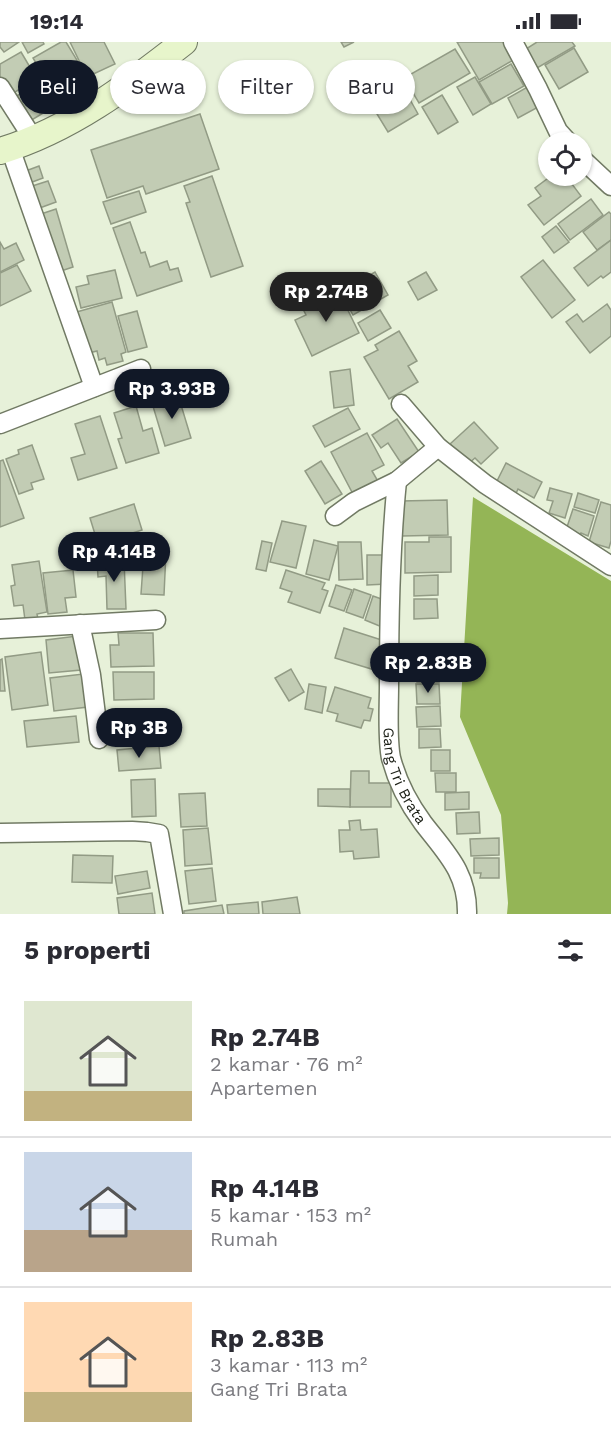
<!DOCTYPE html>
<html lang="id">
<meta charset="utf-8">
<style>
:root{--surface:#fff;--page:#f7f7f7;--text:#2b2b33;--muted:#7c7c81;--line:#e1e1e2;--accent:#111827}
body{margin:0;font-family:"Work Sans",sans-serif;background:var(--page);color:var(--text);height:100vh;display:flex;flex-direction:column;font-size:22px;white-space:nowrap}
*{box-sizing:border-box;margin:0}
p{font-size:20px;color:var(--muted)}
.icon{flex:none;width:33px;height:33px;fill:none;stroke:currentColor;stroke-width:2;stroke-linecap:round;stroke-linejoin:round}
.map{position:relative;height:872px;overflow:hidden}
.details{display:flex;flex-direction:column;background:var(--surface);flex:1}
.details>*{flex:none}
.guide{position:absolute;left:18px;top:18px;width:576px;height:54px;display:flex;gap:12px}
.buttons{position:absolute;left:538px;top:90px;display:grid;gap:12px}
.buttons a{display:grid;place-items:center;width:54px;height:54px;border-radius:50%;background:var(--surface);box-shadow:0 2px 4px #0004;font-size:30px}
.price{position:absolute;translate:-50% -51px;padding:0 14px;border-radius:21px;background:var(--accent);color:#fff;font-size:20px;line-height:39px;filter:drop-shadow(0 2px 3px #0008)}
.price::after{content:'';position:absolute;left:50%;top:36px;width:18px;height:14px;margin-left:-9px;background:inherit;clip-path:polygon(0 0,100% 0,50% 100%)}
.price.active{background:#222;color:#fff}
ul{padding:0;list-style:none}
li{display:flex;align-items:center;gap:18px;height:150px;padding:0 24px}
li+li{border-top:2px solid var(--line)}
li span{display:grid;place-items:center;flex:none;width:168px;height:120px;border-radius:0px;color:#555}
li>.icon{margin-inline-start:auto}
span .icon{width:72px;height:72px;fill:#fffc;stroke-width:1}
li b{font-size:26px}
h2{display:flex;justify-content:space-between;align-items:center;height:72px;padding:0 24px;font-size:26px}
.pill{padding:0 21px;border-radius:27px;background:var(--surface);box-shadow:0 2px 4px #0004;font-size:21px;line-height:54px}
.pill.active{background:var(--accent);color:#fff}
.status{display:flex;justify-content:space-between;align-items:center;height:42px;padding:0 30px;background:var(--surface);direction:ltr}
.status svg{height:16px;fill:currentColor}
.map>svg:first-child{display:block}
.forest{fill:#94b556}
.building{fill:#c2ccb4;stroke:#929b85;stroke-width:1.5}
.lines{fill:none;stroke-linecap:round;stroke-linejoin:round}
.street-casing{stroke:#717a64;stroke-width:21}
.secondary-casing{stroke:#717a64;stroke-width:28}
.street{stroke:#fff;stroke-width:18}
.secondary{stroke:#e7f5cb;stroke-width:26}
.labels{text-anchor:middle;stroke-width:6;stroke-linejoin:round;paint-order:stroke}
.street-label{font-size:15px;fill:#191d14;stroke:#f4ffe6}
</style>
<div class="status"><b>19:14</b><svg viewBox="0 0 49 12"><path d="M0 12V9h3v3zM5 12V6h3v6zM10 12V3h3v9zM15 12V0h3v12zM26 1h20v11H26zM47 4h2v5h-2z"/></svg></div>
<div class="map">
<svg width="611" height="872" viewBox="0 0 611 872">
<rect width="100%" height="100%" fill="#e7f1d9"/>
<!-- forest -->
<polygon class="forest" points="473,455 611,539 611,872 507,872 508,861 501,773 460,675"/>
<!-- building -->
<g class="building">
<polygon points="0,0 19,0 4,10 0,5"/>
<polygon points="22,0 43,0 44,2 28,11"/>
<polygon points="61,0 66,0 86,33 54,52 33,16"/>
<polygon points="70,0 104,0 115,22 87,35"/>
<polygon points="341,0 354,0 344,5"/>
<polygon points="457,0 505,0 515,17 479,38"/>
<polygon points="537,0 572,0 575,4 537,26 526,7"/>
<polygon points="574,6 588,30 559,47 545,23"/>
<polygon points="455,7 470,31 419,61 404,36"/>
<polygon points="21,10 37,37 10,53 0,36 0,22"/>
<polygon points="511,22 524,44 492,62 479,40"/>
<polygon points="475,35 491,62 473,73 457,45"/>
<polygon points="40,40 55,64 30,79 15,55"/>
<polygon points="531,43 542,63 518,76 508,56"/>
<polygon points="442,53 458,80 438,92 422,65"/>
<polygon points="408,54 418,72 388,90 377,72"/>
<polygon points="200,72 219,127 146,152 143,144 107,156 91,108"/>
<polygon points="39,124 43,136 27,142 23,130"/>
<polygon points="212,134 243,224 211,235 186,161 190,160 184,144"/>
<polygon points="551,134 557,141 566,134 581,154 544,183 528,163 541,154 535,146"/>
<polygon points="48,139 56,160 37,167 29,145"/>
<polygon points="139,149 146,170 111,182 103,160"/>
<polygon points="591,157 603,173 570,198 558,182"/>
<polygon points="56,167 73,225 58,230 41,172"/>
<polygon points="609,170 611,172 611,198 597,208 583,190"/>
<polygon points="130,180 141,211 145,210 150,225 167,219 170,228 178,226 182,239 137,254 113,186"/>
<polygon points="556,184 569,200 554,211 542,195"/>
<polygon points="611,198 611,230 603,236 601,234 588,244 574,226"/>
<polygon points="0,200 4,207 16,201 24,218 0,230"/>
<polygon points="543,218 575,258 552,276 521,235"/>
<polygon points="17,223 31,249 0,264 0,231"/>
<polygon points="115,228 122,256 81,266 76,245 89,242 87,234"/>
<polygon points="375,230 388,253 353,273 340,250"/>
<polygon points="426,230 437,248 418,258 408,240"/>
<polygon points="339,250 359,291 312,314 295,278 306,273 301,263 326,251 329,255"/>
<polygon points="112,260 126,310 121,312 123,319 107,323 105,316 99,318 97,309 85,312 73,271"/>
<polygon points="607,262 611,268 611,294 590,311 566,280 577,272 583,280"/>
<polygon points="380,268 391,286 368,299 358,281"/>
<polygon points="137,269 147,305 128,310 118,274"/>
<polygon points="399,289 417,319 408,324 418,340 389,357 364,315 378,308 375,303"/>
<polygon points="350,327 354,363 334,366 330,330"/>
<polygon points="178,353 191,396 165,404 152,361"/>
<polygon points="136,364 143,389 152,386 159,411 126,421 118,397 122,396 114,371"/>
<polygon points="348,366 360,387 325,405 313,384"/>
<polygon points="100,374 117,426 78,438 71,416 85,412 75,382"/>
<polygon points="397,377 419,410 401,421 388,401 381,406 372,393"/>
<polygon points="474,380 498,406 481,422 475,416 468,422 450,402"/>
<polygon points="367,391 384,423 372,429 379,441 354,454 331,410"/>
<polygon points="32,403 44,437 31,441 33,447 19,452 6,417 19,412 18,408"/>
<polygon points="3,418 24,476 0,485 0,419"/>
<polygon points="321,419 342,452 325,462 305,429"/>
<polygon points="506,421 542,440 534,456 518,447 514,456 494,445"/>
<polygon points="550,446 572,452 565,476 549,471 553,459 547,458"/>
<polygon points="578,451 599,458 595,471 574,465"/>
<polygon points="447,458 448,493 402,494 401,459"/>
<polygon points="601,460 611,463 611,499 609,506 589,500"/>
<polygon points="134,462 142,488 98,502 90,476"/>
<polygon points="573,467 594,474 588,494 581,491 578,498 564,494"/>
<polygon points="282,479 306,484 296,526 270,520"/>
<polygon points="429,495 451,495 451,530 405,531 405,500 429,500"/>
<polygon points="314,498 338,504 329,538 306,532"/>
<polygon points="262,499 272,501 266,529 256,527"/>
<polygon points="338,500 361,500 363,537 339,538"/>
<polygon points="134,508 166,510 164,553 141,552 143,524 133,524"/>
<polygon points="367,513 387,513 387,542 367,543"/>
<polygon points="124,518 126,567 107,567 106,534 98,535 97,519"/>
<polygon points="39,519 47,570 37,572 38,577 25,578 23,563 14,564 11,544 15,543 12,523"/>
<polygon points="73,528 76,555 65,556 67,570 48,572 43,531"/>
<polygon points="286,528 325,541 322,547 328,549 320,571 288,560 292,550 280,546"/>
<polygon points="438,533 438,553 414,554 414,534"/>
<polygon points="336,543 352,548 344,569 329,564"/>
<polygon points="354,547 371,553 363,576 346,570"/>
<polygon points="373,554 390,560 382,585 365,578"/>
<polygon points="414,557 437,557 438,576 414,577"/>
<polygon points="344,586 388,600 378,629 335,616"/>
<polygon points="118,591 153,591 154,624 111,625 110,603 119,603"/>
<polygon points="77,594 81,628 49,631 46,598"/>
<polygon points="41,610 48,663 12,668 5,615"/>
<polygon points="2,617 5,649 0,649 0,618"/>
<polygon points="439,620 439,640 417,640 416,621"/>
<polygon points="291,627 304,650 289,659 275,636"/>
<polygon points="113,630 154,630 154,657 114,658"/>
<polygon points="83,632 88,665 54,669 50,636"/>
<polygon points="309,642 326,645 322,671 305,667"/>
<polygon points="416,642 439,642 440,662 417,662"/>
<polygon points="335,645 371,656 368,666 373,667 370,679 364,678 361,686 336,679 338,672 327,669"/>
<polygon points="440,664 441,684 417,685 416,665"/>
<polygon points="165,668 168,690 122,695 120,673"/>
<polygon points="76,674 79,700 27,705 24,679"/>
<polygon points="419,687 440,687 441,705 419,706"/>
<polygon points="159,704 161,726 119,729 117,708"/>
<rect x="431" y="708" width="19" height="21"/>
<polygon points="351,729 369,729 369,741 391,741 391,765 350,765"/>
<polygon points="435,731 456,731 456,750 436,750"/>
<polygon points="155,737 156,774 132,775 131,738"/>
<polygon points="318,747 350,747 350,765 318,764"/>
<polygon points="469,750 469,767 445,768 445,751"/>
<polygon points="205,751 207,784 181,785 179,752"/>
<polygon points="479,770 480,791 457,792 456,771"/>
<polygon points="360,778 361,788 377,787 379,815 354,817 353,809 340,810 339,788 350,788 349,779"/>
<polygon points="208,786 212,822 185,824 183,788"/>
<polygon points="499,796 499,813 471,814 470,797"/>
<polygon points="73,813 113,814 112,841 72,840"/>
<polygon points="474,816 499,816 499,836 480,836 481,831 474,831"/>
<polygon points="212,826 216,859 189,862 185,829"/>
<polygon points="147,829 150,846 118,852 115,834"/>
<polygon points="152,851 155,872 119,872 117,856"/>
<polygon points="297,855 300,872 263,872 262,860"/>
<polygon points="258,860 259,872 228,872 227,863"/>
<polygon points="222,863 224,872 184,872 184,869"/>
</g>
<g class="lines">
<defs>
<g id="street">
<polyline points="513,0 538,47 558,89 568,100"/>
<polyline points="0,45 34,98"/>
<polyline points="10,106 94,345"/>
<polyline points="582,117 611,144"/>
<polyline points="401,362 438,405 485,442 611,524"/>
<polyline points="0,382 141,327"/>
<path id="s1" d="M 397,439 C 390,507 389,575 389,643 C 389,664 387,697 391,716 C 397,739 409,762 423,781 C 446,811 468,831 467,872"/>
<polyline points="335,474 354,460 397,439 438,405"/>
<polyline points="80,582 91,633 99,697"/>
<polyline points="0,587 156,578"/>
<polyline points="0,791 132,789 147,790 159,792 173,872"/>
</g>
<path id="secondary" d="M 0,109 C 70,88 128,44 184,0"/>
</defs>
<!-- street casing -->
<use href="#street" class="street-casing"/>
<!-- secondary casing -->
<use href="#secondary" class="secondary-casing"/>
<!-- street -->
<use href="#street" class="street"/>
<!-- secondary -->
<use href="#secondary" class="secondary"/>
</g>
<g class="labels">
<!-- street labels -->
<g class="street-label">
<text dy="5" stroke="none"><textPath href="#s1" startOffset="298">Gang Tri Brata</textPath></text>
</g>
</g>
</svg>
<div class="buttons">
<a><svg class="icon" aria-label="locate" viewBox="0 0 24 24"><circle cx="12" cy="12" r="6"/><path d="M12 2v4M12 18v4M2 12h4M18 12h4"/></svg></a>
</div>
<b class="price active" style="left:326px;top:281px">Rp 2.74B</b>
<b class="price" style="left:172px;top:378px">Rp 3.93B</b>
<b class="price" style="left:114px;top:541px">Rp 4.14B</b>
<b class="price" style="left:428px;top:652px">Rp 2.83B</b>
<b class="price" style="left:139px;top:717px">Rp 3B</b>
<div class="guide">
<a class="pill active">Beli</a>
<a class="pill">Sewa</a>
<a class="pill">Filter</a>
<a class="pill">Baru</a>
</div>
</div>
<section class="details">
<h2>5 properti<svg class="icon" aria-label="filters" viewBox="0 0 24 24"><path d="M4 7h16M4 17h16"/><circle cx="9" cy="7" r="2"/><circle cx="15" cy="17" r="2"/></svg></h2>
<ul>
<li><span style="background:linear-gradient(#dfe7d0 75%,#c2b280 0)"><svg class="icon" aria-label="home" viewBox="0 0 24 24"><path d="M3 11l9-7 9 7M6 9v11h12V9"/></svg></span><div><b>Rp 2.74B</b><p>2 kamar · 76 m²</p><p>Apartemen</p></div></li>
<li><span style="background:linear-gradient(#c9d6e8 65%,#b9a48a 0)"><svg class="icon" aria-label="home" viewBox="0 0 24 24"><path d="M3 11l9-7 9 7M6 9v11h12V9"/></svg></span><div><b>Rp 4.14B</b><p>5 kamar · 153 m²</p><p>Rumah</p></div></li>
<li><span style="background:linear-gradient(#ffd9b3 75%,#c2b280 0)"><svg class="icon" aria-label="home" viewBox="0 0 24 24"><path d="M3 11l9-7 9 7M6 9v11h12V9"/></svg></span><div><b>Rp 2.83B</b><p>3 kamar · 113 m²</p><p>Gang Tri Brata</p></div></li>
</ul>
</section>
